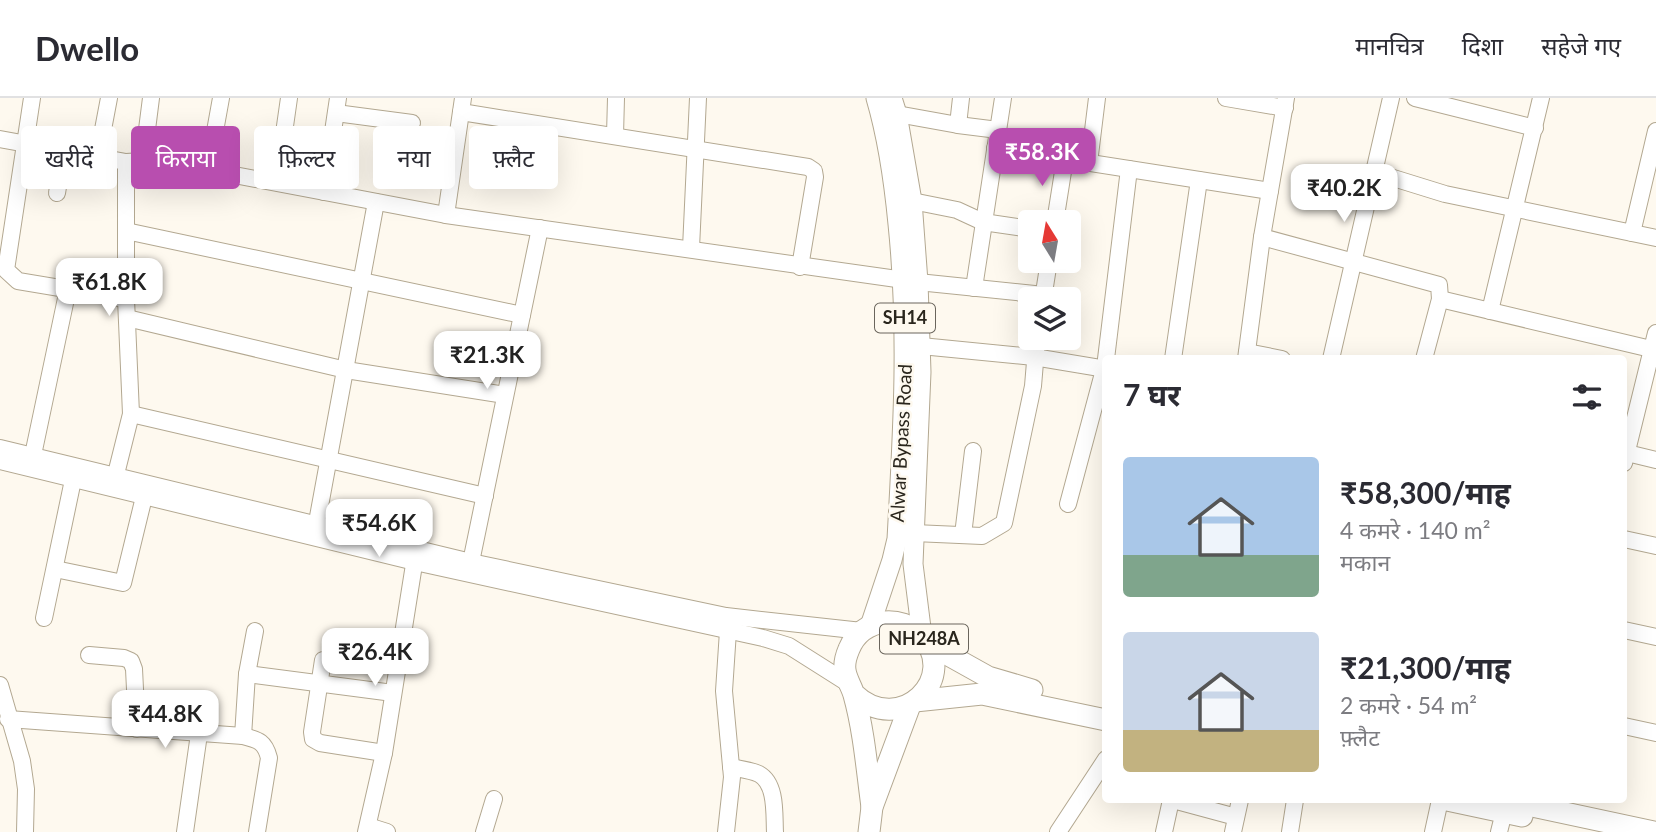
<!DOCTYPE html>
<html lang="hi">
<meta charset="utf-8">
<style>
:root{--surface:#fff;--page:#f7f7f7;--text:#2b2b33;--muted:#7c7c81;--line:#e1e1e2;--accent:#b84eaf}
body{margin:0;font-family:Lato,"Noto Sans Devanagari",sans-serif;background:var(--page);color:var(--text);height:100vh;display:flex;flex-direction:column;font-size:26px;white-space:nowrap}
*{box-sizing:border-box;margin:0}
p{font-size:23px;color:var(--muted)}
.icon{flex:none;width:38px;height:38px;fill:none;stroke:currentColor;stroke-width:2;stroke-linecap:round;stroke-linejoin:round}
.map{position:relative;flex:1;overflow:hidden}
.panel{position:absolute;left:1102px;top:257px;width:525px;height:448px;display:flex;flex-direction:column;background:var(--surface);border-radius:7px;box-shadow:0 7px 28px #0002}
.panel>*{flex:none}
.guide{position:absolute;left:21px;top:28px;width:665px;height:63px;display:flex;gap:14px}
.needle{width:46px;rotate:349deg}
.buttons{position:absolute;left:1018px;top:112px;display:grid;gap:14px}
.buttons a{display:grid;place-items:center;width:63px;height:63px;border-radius:7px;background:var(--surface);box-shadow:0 7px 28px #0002;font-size:35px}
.price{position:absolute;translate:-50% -60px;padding:0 16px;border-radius:14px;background:#fff;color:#222;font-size:23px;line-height:46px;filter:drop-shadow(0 2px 4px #0008)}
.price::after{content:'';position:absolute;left:50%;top:42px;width:21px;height:16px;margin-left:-10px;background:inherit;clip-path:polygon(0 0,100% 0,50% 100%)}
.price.current{background:var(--accent);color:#fff}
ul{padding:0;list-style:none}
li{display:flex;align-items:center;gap:21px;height:175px;padding:0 21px}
li span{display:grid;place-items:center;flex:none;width:196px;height:140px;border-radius:7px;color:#555}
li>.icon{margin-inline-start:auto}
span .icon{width:84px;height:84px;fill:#fffc;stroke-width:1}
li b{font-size:30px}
h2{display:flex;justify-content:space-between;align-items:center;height:84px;padding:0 21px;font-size:30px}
.chip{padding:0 24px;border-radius:7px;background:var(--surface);box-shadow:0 7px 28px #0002;font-size:24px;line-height:63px}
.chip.current{background:var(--accent);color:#fff}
header{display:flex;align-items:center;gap:42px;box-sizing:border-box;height:98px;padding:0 35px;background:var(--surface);border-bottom:2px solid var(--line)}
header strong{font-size:33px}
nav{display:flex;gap:38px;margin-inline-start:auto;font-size:24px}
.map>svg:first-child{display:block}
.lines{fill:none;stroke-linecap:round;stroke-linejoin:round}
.minor-casing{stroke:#b3a891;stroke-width:18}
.major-casing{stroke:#b3a891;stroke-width:21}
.highway-casing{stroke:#b3a891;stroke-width:23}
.minor{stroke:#fff;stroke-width:16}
.major{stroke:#fff;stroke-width:19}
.highway{stroke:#fff;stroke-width:21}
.labels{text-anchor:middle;stroke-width:5;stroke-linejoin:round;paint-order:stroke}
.shield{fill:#fef9ef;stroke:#6a655c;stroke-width:2}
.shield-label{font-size:18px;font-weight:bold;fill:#2a261d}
.street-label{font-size:19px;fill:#2a261d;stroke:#fef9ef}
</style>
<header>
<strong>Dwello</strong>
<nav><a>मानचित्र</a><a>दिशा</a><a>सहेजे गए</a></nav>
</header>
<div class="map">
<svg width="1656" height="734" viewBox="0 0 1656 734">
<rect width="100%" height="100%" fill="#fef9ef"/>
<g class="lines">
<defs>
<g id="minor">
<polyline points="32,0 6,172 18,183 126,201"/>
<polyline points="1226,0 1285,10"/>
<polyline points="1415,0 1535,30"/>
<polyline points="461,14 808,69 814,73 815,79 800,169"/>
<polyline points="336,15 412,25"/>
<polyline points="897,16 958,27 998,32"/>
<polyline points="958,27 961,0"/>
<polyline points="615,37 616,0"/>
<polyline points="0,41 126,64 143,63 208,72 446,117 904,182"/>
<polyline points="995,50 1270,93"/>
<polyline points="98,58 109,0"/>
<polyline points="143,63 151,0"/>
<polyline points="1089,65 1097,0"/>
<polyline points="208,72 221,0"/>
<polyline points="1374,74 1445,96 1656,140"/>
<polyline points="277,84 289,0"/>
<polyline points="324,94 338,0"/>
<polyline points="57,95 64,53"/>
<polyline points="912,103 957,112 983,124 1031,131"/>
<polyline points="446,117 463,0"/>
<polyline points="1055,124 1065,61"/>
<polyline points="126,133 522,217"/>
<polyline points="1632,135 1656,33"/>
<polyline points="1262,139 1439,187 1440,201 1424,261"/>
<polyline points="691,150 698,0"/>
<polyline points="918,184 1044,197"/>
<polyline points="974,190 1003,0"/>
<polyline points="1043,201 1049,163"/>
<polyline points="1440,201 1651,251"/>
<polyline points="1490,213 1541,0"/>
<polyline points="127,220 346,272 505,297"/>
<polyline points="921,248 1034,259 1106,271"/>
<polyline points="1247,254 1282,261"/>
<polyline points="1106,261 1129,71"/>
<polyline points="1173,261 1199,82"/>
<polyline points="1246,261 1262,139 1286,0"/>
<polyline points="1331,261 1391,0"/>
<polyline points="131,316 485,398"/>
<polyline points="0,350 471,464 726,518 862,533"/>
<polyline points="1627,355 1656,362"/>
<polyline points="33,357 68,191"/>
<polyline points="0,363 415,464 763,540 789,548 849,586"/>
<polyline points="1624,365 1656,235"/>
<polyline points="113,388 131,316 126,201 126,64"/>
<polyline points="1068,406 1106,264"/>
<polyline points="315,435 376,104"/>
<polyline points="914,435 982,438 1004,425 1033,288 1037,240"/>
<polyline points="963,437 973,353"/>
<polyline points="1624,441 1656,448"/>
<polyline points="471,464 540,130"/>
<polyline points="55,471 123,485 144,399"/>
<polyline points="44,520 73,382"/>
<polyline points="1624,532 1656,539"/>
<polyline points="89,557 124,560 131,563 134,571 137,631"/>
<polyline points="323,562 312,634 313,641 320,645 384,655"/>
<polyline points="247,576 393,595"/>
<polyline points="0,587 22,663 26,691 25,734"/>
<path d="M 8,621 L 243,638 C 259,642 265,644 269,660 L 257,734"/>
<polyline points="1624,628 1656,635"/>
<polyline points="243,638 247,576 255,533"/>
<path d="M 731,669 C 740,671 751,672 759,676 C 777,686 774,717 775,734"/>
<polyline points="1173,702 1236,719"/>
<polyline points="368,728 387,734"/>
<polyline points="185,734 199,636"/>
<polyline points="366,734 384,655 416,454"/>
<polyline points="484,734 494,701"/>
<polyline points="726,734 732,679 724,593 728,533"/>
<polyline points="1058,734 1106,661"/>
<polyline points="1164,734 1171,702"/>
<polyline points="1233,734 1240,702"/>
<polyline points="1290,734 1295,702"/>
<polyline points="1433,734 1440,702"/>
<polyline points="1499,734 1504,714"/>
</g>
<g id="major">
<polyline points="892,0 897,16 912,103 918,184 921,274 913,466 922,538"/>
<path d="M 870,528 L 892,462 L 897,441 C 903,334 909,234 898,126 C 894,84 888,41 876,0"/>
</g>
<g id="highway">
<polyline points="927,545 988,579 1032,592"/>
<path d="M 854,596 C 900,640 962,579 920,536 C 911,527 897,523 885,524 C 868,526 855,536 849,551 C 846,558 844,565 845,572 C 846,581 852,589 854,597 C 864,633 867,672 872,709"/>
<polyline points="915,603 982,596 1106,622"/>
<polyline points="1447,702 1522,718"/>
<polyline points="1504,702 1654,734"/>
<polyline points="869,734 872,709 910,607"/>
</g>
</defs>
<!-- minor casing -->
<use href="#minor" class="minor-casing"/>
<!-- major casing -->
<use href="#major" class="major-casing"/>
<!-- highway casing -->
<use href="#highway" class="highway-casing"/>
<!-- minor -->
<use href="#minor" class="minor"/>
<!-- major -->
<use href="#major" class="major"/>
<!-- highway -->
<use href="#highway" class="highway"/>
</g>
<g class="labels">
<!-- shield labels -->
<g class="shield">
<rect x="875" y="205.5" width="60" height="29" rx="5"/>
<rect x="880" y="526.5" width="88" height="29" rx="5"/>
</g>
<g class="shield-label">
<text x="905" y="226">SH14</text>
<text x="924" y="547">NH248A</text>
</g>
<!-- street labels -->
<g class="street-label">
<text transform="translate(901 345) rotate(-87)" y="7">Alwar Bypass Road</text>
</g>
</g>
</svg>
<div class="buttons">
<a><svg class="needle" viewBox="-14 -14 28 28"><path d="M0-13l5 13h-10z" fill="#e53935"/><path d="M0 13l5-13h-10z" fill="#7c7c81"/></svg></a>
<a><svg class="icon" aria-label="layers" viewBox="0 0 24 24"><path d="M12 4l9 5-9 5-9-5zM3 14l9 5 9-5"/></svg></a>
</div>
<b class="price current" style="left:1042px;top:90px">₹58.3K</b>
<b class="price" style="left:1344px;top:126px">₹40.2K</b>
<b class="price" style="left:109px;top:220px">₹61.8K</b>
<b class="price" style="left:487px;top:293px">₹21.3K</b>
<b class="price" style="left:379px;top:461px">₹54.6K</b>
<b class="price" style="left:375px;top:590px">₹26.4K</b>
<b class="price" style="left:165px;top:652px">₹44.8K</b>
<div class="guide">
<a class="chip">खरीदें</a>
<a class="chip current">किराया</a>
<a class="chip">फ़िल्टर</a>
<a class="chip">नया</a>
<a class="chip">फ़्लैट</a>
</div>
<section class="panel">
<h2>7 घर<svg class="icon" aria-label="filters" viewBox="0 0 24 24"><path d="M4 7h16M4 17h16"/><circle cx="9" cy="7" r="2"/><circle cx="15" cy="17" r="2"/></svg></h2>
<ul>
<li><span style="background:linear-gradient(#a9c7e8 70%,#7fa58c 0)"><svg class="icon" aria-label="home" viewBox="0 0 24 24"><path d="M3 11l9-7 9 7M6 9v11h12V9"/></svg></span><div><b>₹58,300/माह</b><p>4 कमरे · 140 m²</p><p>मकान</p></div></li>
<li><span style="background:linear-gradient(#c9d6e8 70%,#c2b280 0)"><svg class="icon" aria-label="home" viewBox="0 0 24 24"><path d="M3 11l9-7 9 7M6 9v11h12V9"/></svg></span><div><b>₹21,300/माह</b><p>2 कमरे · 54 m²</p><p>फ़्लैट</p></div></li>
</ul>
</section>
</div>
